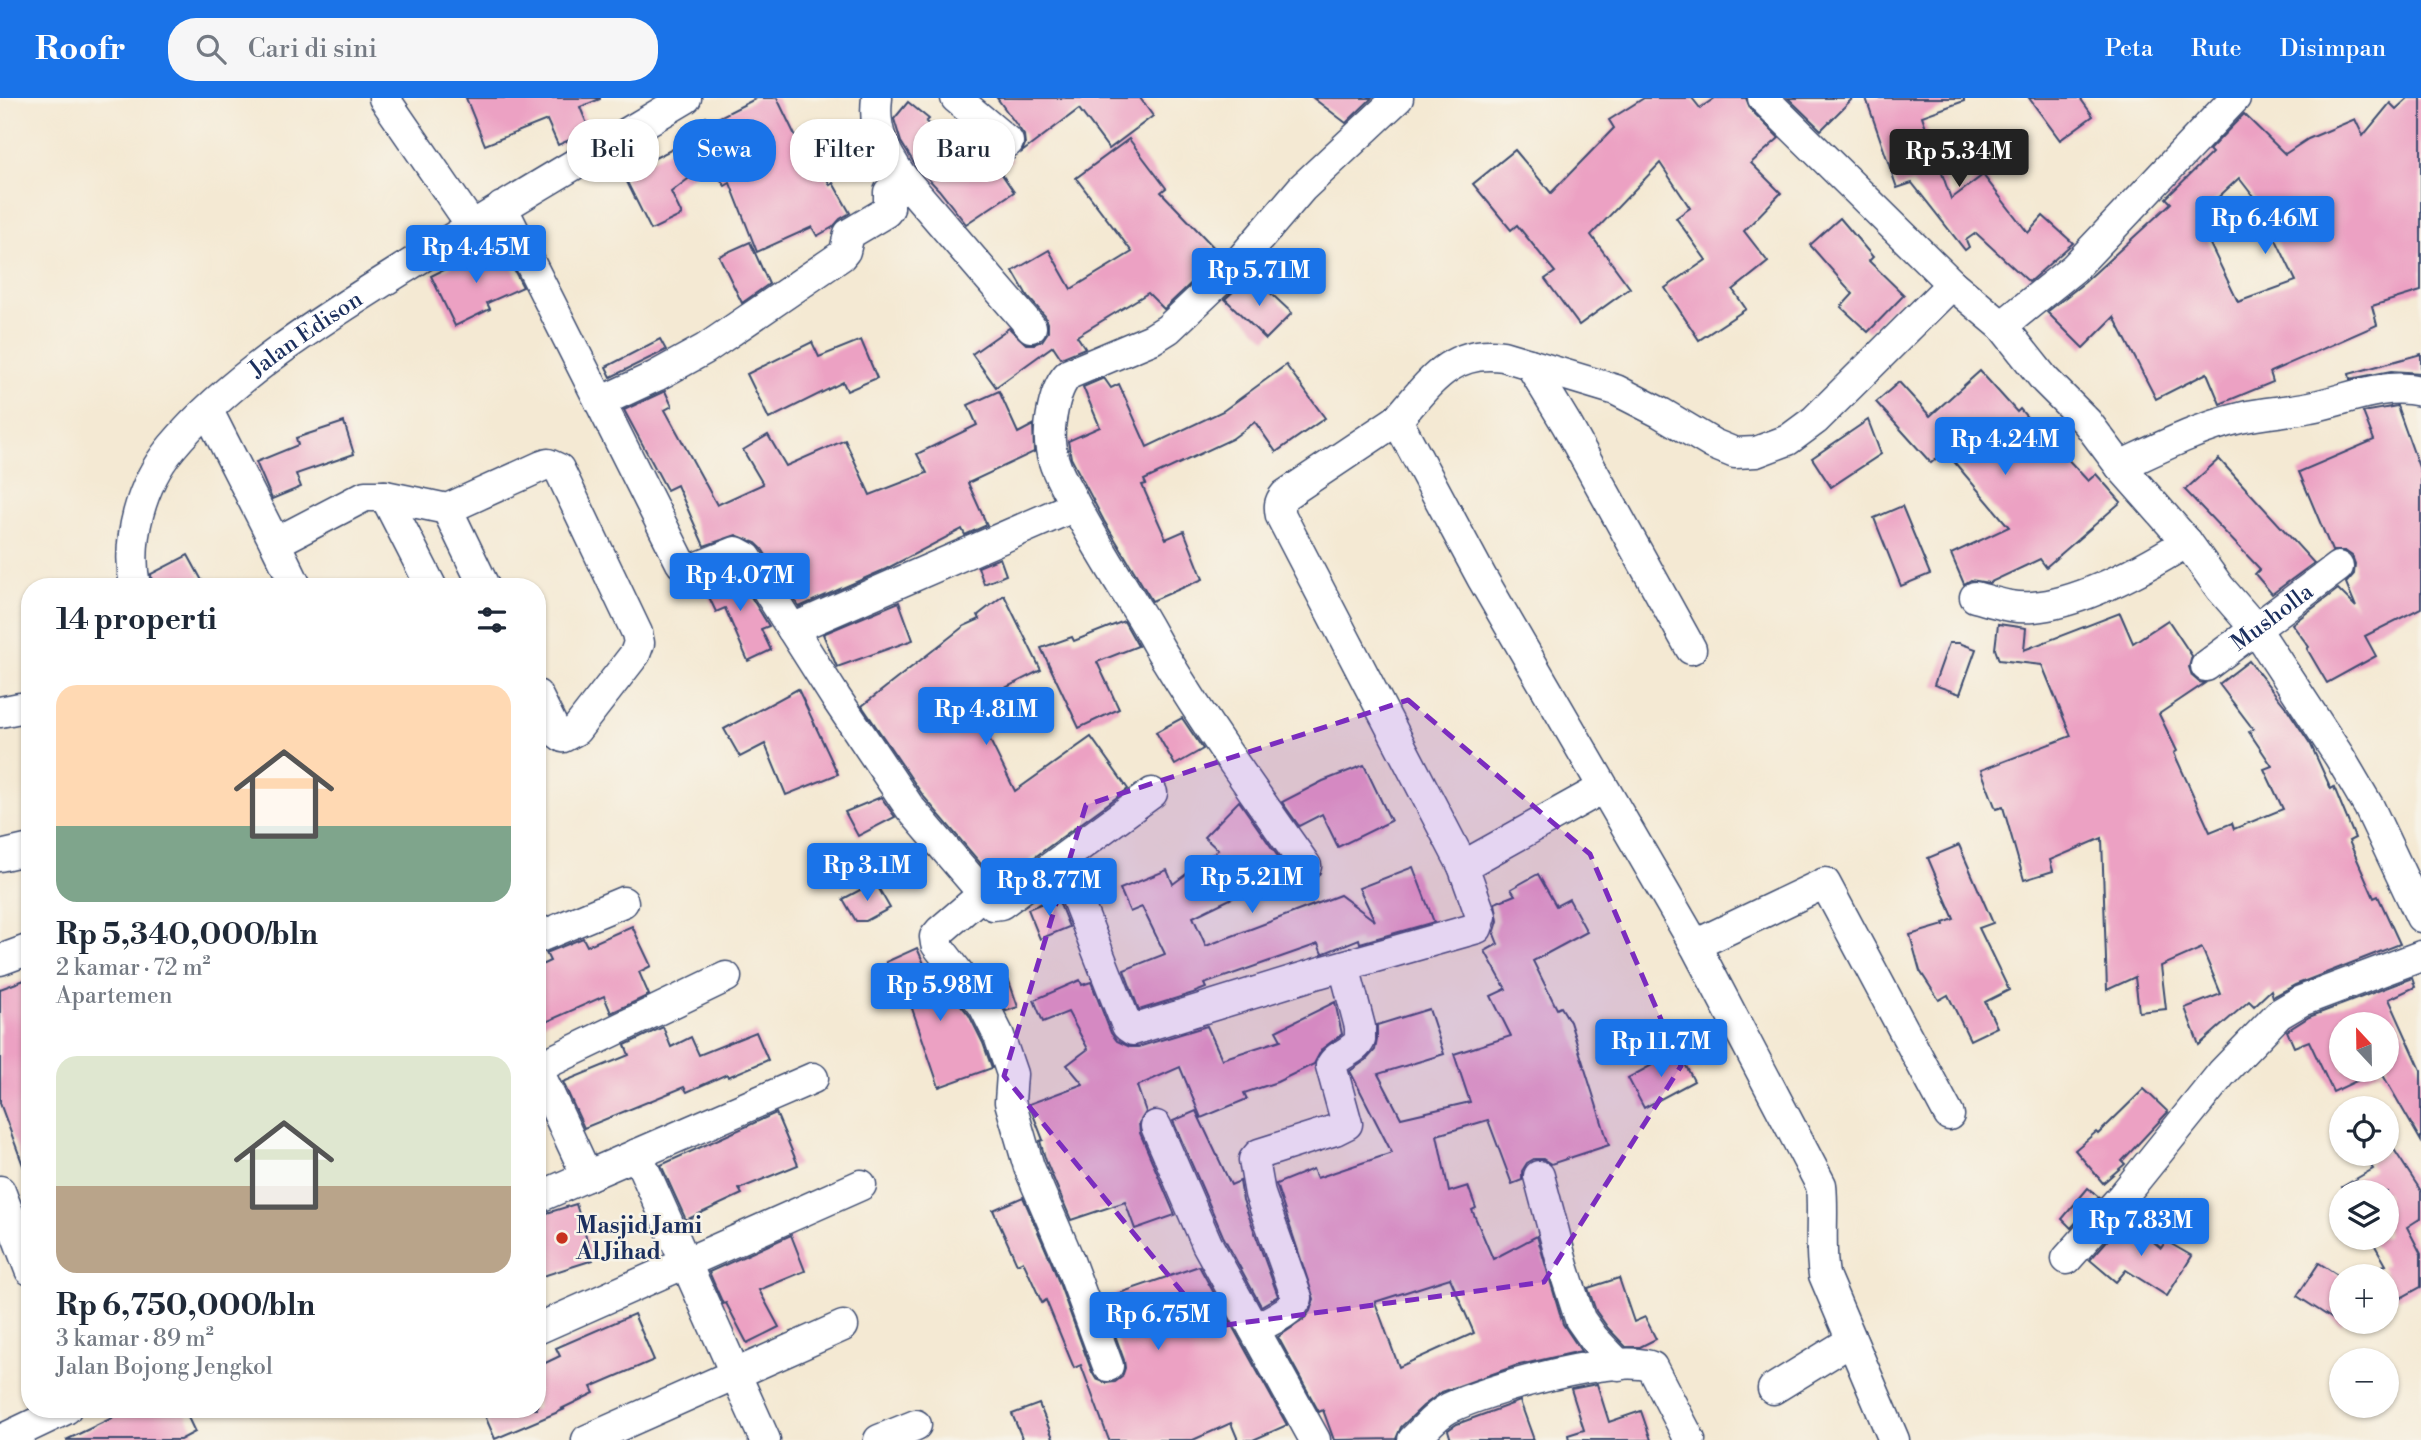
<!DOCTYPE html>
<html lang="id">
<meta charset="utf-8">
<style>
:root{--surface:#fff;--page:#f6f6f7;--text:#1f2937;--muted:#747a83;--accent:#1a73e8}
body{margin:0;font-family:"Libre Bodoni",serif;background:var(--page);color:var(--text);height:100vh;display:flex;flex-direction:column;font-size:26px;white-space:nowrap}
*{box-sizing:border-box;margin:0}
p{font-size:23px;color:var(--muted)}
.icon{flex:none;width:38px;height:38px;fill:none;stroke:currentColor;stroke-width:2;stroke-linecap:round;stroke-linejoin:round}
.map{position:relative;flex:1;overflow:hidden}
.drawer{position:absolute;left:21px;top:480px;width:525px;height:840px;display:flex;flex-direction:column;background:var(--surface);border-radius:28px;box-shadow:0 2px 5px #0004}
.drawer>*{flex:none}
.hud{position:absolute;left:567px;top:21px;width:665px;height:63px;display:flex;gap:14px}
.needle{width:46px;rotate:338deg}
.controls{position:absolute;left:2329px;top:914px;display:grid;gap:14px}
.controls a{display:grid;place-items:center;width:70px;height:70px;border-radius:50%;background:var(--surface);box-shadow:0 2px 5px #0004;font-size:35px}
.price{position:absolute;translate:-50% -60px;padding:0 16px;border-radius:7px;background:var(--accent);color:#fff;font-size:23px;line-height:46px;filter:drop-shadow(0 2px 4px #0008)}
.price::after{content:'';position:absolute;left:50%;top:42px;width:21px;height:16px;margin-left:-10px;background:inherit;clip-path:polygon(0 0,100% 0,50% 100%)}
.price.current{background:#222;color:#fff}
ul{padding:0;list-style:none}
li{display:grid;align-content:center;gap:14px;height:371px;padding:0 35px}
li span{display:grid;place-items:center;height:217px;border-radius:21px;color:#555}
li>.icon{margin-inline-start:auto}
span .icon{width:126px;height:126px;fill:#fffc;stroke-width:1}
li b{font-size:30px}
h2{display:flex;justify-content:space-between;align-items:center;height:84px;padding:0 35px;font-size:30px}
.pill{padding:0 24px;border-radius:28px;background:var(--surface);box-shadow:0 2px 5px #0004;font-size:24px;line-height:63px}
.pill.current{background:var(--accent);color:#fff}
header{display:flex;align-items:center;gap:42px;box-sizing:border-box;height:98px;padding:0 35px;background:var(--accent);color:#fff}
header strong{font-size:33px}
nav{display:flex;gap:38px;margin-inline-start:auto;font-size:24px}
.search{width:490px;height:63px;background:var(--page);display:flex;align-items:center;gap:18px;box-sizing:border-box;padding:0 24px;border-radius:28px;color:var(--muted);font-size:26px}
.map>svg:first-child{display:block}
.building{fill:#eca1c3;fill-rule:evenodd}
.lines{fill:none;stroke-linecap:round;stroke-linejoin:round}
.minor-casing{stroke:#3c4b70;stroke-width:33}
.minor{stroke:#fff;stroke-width:30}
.marked{fill:#7b2cbf;fill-opacity:0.2;stroke:#7b2cbf;stroke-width:5;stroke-dasharray:14 9;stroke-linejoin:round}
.poi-dot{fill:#c8321e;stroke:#f7f3e8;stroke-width:2.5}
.labels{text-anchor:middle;stroke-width:5;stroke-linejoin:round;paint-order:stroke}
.street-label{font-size:23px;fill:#1b2f5e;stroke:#f7f3e8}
.poi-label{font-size:23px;font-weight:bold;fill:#1b2f5e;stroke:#f7f3e8;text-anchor:start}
</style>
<header>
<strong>Roofr</strong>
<div class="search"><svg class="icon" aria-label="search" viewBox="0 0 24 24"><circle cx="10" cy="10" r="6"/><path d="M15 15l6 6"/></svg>Cari di sini</div>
<nav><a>Peta</a><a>Rute</a><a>Disimpan</a></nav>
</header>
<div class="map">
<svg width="2421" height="1342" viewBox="0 0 2421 1342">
<rect width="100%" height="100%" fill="#f7f3e8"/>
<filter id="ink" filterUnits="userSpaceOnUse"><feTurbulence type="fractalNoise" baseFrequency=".0143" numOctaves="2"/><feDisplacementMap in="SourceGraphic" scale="14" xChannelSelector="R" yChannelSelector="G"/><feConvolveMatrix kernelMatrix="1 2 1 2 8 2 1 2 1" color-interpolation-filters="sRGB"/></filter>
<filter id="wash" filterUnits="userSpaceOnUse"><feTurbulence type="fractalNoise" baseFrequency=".00686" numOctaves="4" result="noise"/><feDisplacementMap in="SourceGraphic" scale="28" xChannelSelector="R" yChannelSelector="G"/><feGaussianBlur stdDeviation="1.57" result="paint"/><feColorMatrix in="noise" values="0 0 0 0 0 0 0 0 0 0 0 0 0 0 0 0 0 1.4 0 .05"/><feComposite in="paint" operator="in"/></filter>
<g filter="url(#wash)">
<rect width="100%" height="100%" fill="#f4e9d3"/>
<g id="blocks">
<!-- building -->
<g class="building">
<polygon points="466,0 600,0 600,1 580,9 590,33 558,47 547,22 485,47"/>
<polygon points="757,0 777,0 803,54 812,50 830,87 833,85 850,115 840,121 833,129 817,138 812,129 757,154 730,85 725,88 709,65 671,94 682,117 651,132 623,76 679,48 675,43 706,19 710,24"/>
<polygon points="997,0 1140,0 1153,18 1109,51 1079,11 1022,54 1025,46 1024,37"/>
<polygon points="1313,0 1372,0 1346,25"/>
<polygon points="1644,0 1692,0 1700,10 1715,0 1746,0 1751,12 1779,40 1751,65 1781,95 1744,133 1768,164 1733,192 1746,211 1699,242 1665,190 1706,162 1676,120 1690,110 1660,65 1591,137 1630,190 1579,227 1545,181 1555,174 1517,127 1511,132 1473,86 1515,52 1551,95 1614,30 1609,22"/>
<polygon points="1788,0 1853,0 1821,32"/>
<polygon points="1866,0 1964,0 1964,3 1922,18 1951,101 1983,77 2028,135 2043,118 2073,145 2029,184 1976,135 1966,142 1969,149 1965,152 1912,85 1897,90"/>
<polygon points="2029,0 2080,0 2093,18 2060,42"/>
<path d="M 2408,0 L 2421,0 L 2421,193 L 2372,208 L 2377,227 L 2270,274 L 2273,284 L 2220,306 L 2207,275 L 2156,301 L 2114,219 L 2083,250 L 2047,214 L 2085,184 L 2171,105 L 2166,100 L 2212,55 L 2209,52 L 2244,16 L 2285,56 L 2308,41 L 2355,21 L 2363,38 L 2390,5 L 2396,11 ZM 2239,80 L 2270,120 L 2267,123 L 2296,183 L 2238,204 L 2197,119 Z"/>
<polygon points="908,4 929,21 926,24 971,60 987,49 1004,61 1013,61 999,72 1014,94 966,126 939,92 916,68 901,44 894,21"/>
<polygon points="1129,41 1166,90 1161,94 1221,157 1164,211 1148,195 1077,238 1085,250 1061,260 1053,248 996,289 972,256 1009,230 1026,246 1034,246 1042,243 1048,234 1048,225 1045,218 1028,199 1013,173 1049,152 1071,191 1132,154 1076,80"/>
<polygon points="1840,120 1873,159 1869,163 1904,197 1868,234 1841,209 1853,196 1810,147"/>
<polygon points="750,144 769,186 742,205 719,158"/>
<polygon points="503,151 523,189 487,205 490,211 455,228 431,178 465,161 468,166"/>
<polygon points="1246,182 1256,193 1262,187 1292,215 1266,241 1225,201"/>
<polygon points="660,241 666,252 611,279 606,269"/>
<polygon points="861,242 877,280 847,293 843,284 769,321 747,276 812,244 819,259"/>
<polygon points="2421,256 2421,275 2391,273 2350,281 2349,276"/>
<polygon points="1286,267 1325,320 1276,354 1255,324 1232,341 1144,382 1146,386 1142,387 1166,441 1184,433 1203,481 1152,503 1104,423 1071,360 1068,343 1100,329 1083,289 1104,280 1111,290 1119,286 1147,349 1223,313"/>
<polygon points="1980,273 2017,314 2020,311 2049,345 2051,343 2088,383 2096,376 2121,404 2046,469 2040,461 1989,485 1971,482 1964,486 1951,456 2009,429 1945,353 1931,365 1876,304 1899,284 1930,318"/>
<polygon points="665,293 672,308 665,312 717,407 763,386 743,352 768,337 786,368 845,342 870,397 927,375 917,356 977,327 968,307 999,293 1018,335 1033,327 1034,354 968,385 987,427 965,437 962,431 886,471 799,509 762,451 756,445 736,437 704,448 677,387 667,392 624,312"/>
<polygon points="2397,308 2421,375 2421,510 2365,538 2376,558 2327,585 2307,551 2309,549 2292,526 2338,491 2356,509 2346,485 2354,476 2355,466 2352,458 2345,453 2332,453 2299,374 2374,342 2363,314"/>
<polygon points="1868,322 1881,356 1831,389 1812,360"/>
<polygon points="344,324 354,356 296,376 301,389 272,401 256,364 298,347 296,340"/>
<polygon points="2219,361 2314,465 2272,496 2255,476 2260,471 2185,392"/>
<polygon points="1902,408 1930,476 1901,488 1874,420"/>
<polygon points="188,457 205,488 152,488 151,476"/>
<polygon points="1000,460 1006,477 984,486 978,469"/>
<polygon points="735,473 769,528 761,531 771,552 748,563 725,510 716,514 703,486"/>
<polygon points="1004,497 1041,572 1001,592 1011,614 982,626 1015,693 1091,639 1128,691 998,786 924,699 862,608 964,528 980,521 978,517"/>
<polygon points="899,504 913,542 837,569 823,536"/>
<polygon points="2120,515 2133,545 2168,522 2192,558 2189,569 2192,578 2199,584 2205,585 2159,616 2177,653 2174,655 2210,734 2232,725 2234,731 2283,711 2264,671 2272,668 2249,634 2253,631 2219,586 2249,563 2288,612 2311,647 2331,691 2334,689 2355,740 2349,743 2374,800 2378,798 2400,846 2295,887 2273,899 2271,892 2254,908 2249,903 2199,947 2185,910 2221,896 2202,850 2161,868 2166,911 2139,914 2135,879 2107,892 2102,740 2050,762 2053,773 2024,782 2003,709 1996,711 1981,672 2071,638 2042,567 1999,562 1995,551 1998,526 2026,530 2024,552"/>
<polygon points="1124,523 1138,548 1097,564 1119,611 1079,630 1041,550 1072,539 1074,543"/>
<polygon points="1949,545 1959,545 1976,551 1960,596 1934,587"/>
<polygon points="798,591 838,676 786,697 765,646 740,659 724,631"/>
<polygon points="1182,620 1203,651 1175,667 1156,634"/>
<polygon points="1364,667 1391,723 1338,749 1322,716 1299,728 1282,704 1323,683"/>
<polygon points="881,699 895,719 858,738 845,714"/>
<polygon points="1239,703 1288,773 1193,819 1206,848 1340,797 1375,823 1359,790 1413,769 1434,824 1360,845 1359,841 1322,856 1318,846 1204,886 1206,890 1193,895 1139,912 1124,872 1165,856 1142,809 1130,814 1120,791 1167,772 1173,786 1218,752 1204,739"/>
<polygon points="1959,747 1993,825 1979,830 2009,892 1985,904 1997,929 1970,942 1948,897 1939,902 1920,873 1910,837 1944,827 1943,825 1954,821 1928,760"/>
<path d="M 1538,776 L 1556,808 L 1569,801 L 1587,834 L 1533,863 L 1557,911 L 1561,909 L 1570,924 L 1609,1047 L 1551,1066 L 1543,1061 L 1534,1061 L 1527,1065 L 1522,1073 L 1522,1082 L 1512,1086 L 1488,1022 L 1437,1037 L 1449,1094 L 1468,1088 L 1476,1110 L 1472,1112 L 1493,1161 L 1537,1138 L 1563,1226 L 1581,1253 L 1515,1268 L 1442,1294 L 1423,1308 L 1401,1329 L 1396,1341 L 1334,1342 L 1323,1312 L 1319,1314 L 1278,1239 L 1303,1222 L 1310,1213 L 1314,1201 L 1276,1086 L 1313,1071 L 1317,1080 L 1392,1055 L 1350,973 L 1366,962 L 1375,952 L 1377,942 L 1377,927 L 1429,911 L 1444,956 L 1378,976 L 1401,1020 L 1470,1004 L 1454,956 L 1511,938 L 1491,898 L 1506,891 L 1485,853 L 1498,846 L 1494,836 L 1498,823 L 1495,805 L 1515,797 L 1511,791 ZM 1450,1180 L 1474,1235 L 1399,1269 L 1375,1204 Z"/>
<polygon points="875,784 890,810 866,823 856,823 843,801"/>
<polygon points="1057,799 1069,829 1040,841 1028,811"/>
<polygon points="632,828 651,868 639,874 649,897 611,915 604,898 537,928 537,869 550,863 546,855 583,840 587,848"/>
<polygon points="917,850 942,906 956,901 969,917 983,945 992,970 939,989 904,887 897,890 886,864"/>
<polygon points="30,880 30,1078 27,1078 0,1005 0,891"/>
<path d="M 2412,880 L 2415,889 L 2389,901 L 2421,972 L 2421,1043 L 2380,972 L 2333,994 L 2309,943 L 2294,949 L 2287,933 L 2309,919 ZM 2342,926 L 2387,926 L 2387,971 L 2342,971 Z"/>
<polygon points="1080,882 1082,887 1091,884 1111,935 1117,943 1130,949 1138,949 1207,928 1222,961 1281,942 1276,933 1335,904 1342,936 1322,951 1314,966 1277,984 1244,995 1247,1001 1201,1020 1180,969 1137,988 1146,1014 1139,1025 1140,1035 1175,1117 1135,1131 1125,1104 1071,1122 1046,1063 1040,1043 1043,1042 1029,1006 1083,986 1067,967 1088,951 1068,914 1043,924 1034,902"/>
<polygon points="1009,883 1018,909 1006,913 991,889"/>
<polygon points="663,929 671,949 691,939 699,957 756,934 768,962 728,979 727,976 687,994 684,989 584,1030 563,984 629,957 625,947"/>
<polygon points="1678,953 1694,983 1644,1010 1628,980"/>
<polygon points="2144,991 2168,1014 2122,1063 2125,1066 2103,1085 2075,1052 2096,1034 2098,1036"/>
<polygon points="1196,1013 1231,1087 1240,1083 1243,1102 1278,1198 1261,1208 1223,1138 1173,1023"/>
<polygon points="776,1015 798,1067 739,1091 742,1096 686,1122 661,1067"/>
<polygon points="2393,1050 2421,1093 2421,1120 2407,1129 2421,1156 2421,1189 2399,1201 2382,1168 2386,1167 2370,1139 2387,1139 2387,1094 2345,1094 2342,1089 2373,1071 2369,1065"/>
<polygon points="2088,1090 2099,1099 2071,1130 2062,1121"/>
<polygon points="1023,1099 1052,1166 1092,1274 1096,1281 1106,1285 1115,1284 1122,1279 1125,1270 1124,1262 1102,1201 1199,1168 1287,1327 1253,1342 1238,1342 1231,1325 1193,1342 1109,1342 1081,1267 1074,1270 1046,1202 1042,1205 1023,1163 1017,1166 993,1112"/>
<polygon points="576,1106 593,1162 537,1180 537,1118"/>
<polygon points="2126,1121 2161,1150 2166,1143 2192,1158 2167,1198 2126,1172 2116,1184 2090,1162"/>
<polygon points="791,1137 805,1173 759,1192 779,1229 747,1245 726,1205 723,1206 709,1174"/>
<polygon points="2319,1165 2342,1180 2342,1227 2297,1198"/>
<polygon points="1619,1180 1634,1224 1645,1219 1656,1241 1640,1249 1626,1249 1608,1230 1596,1213 1588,1190"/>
<polygon points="634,1216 654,1262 591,1289 594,1295 561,1311 565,1311 495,1341 482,1311 537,1311 537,1269 560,1258 556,1250"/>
<polygon points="1597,1286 1609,1324 1641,1313 1651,1342 1569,1342 1568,1337 1584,1332 1571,1291"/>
<polygon points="1520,1303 1534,1342 1451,1342 1448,1332 1457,1326"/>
<polygon points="1039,1306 1054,1342 1023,1342 1012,1316"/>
<polygon points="131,1311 184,1311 195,1334 180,1342 66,1342"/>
</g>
</g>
</g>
<g filter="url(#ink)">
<use href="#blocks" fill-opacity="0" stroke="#3c4b70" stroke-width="2"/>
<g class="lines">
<defs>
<g id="minor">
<polyline points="384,0 472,128"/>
<path d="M 877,0 C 873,32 884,54 902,79 L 1031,229"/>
<polyline points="956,0 1008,44"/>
<polyline points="1763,0 1952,186 2002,228 2045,282 2087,324 2120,368 2187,444 2220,490 2255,530 2339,658 2369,709 2421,819"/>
<polyline points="502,109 681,465 690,470 696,470 736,454 747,460 836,600 910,710 993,807 1001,806 1152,695"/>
<polyline points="2002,228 2074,170 2235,0"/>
<polyline points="1530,266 1567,327 1691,551"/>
<polyline points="600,304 656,278 705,251 841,158 845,153 849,136 886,114 889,110 889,94 902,79"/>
<polyline points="208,313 275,445 365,398 385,398 447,411 542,368 548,366 559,371 637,535 639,545 635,556 576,632 563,639 555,633 537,597"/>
<path d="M 1397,322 L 1285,397 C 1279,404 1279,409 1281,418 L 1463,768"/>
<path d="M 2120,368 C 2159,350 2198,330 2240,320 C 2263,314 2287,314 2310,309 C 2347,302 2382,284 2421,293"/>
<polyline points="385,398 431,488"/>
<polyline points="447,411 484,488"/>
<polyline points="275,445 296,488"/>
<path id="s1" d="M 135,488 C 126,441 141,386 172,349 C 231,278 328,218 406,169 C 498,111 592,56 686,0"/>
<path d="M 1975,499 C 1994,504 2013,511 2033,509 C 2082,505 2145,470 2187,444"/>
<polyline points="792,531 1075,408"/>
<path id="s2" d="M 2206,568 L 2338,469"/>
<polyline points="0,614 20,610 30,612"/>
<polyline points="0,758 30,751"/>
<polyline points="1062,763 1127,928 1133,932 1318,875 1477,830 1481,818 1463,768 1603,690"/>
<path d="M 1306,768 C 1258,700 1209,632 1166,561 C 1155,544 1147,526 1136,510 C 1114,475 1093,441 1074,405 C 1065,387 1054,371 1051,351 C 1047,332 1054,289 1069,276 L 1152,241 L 1168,231 L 1238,165 L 1302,90 L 1398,0"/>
<polyline points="983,796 940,833 935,839 936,846 984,908 999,938 1012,976 1010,1004 1029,1069 1068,1160 1108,1268"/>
<polyline points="537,840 623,804"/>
<polyline points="1695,847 1825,785 1949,1017"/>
<polyline points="0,862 30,851"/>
<polyline points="537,970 587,1078 813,980"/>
<polyline points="537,970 726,879"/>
<polyline points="1156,1028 1207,1146 1315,1342"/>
<polyline points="637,1056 765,1342"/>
<polyline points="1539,1078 1563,1168 1580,1221 1594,1241 1619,1267"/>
<polyline points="0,1093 30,1172"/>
<polyline points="537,1100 587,1078"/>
<polyline points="2067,1161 2122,1099 2222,975 2279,916 2301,903 2421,858"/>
<polyline points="537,1231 861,1087"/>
<path d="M 1254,1231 C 1267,1224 1292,1215 1297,1200 L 1260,1096 L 1254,1062 L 1259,1056 L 1335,1032 L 1347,1026 L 1331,968 C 1337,956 1354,954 1360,942 L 1360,929 L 1344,868"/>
<polyline points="1773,1291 1851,1243"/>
<polyline points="1,1342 66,1311"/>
<polyline points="587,1342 843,1228"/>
<polyline points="879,1342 916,1327"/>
<path d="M 1413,1342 C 1425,1331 1434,1318 1449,1310 C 1485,1292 1617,1254 1652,1269 L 1690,1342"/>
<path d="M 1894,1342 L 1824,1177 C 1819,1147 1824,1117 1821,1087 L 1695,847 L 1482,480 L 1397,322 C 1428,287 1450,250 1503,258 L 1616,292 L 1661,315 L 1713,346 L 1735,355 L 1756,354 L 1788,342 L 1815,322 L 1952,186"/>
</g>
</defs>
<!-- minor casing -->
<use href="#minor" class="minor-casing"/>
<!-- minor -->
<use href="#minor" class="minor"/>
</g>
</g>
<!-- marked area -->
<path class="marked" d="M 1408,602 L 1590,756 L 1681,968 L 1544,1184 L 1211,1229 L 1004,978 L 1086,707 Z"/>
<!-- markers -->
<circle class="poi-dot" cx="562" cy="1140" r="7"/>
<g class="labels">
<!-- street labels -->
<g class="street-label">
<text dy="8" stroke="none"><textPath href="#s1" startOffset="324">Jalan Edison</textPath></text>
<text dy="8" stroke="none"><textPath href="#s2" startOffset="82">Musholla</textPath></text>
</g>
<!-- poi labels -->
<g class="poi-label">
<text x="576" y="1135">Masjid Jami<tspan x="576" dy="26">Al Jihad</tspan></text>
</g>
</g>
</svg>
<div class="controls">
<a><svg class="needle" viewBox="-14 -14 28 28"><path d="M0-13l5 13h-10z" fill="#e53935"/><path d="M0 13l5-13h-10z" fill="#747a83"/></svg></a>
<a><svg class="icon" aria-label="locate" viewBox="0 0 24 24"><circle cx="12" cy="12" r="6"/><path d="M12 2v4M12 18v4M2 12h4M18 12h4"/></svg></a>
<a><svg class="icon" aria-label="layers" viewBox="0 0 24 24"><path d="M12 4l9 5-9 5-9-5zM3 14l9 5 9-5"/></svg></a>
<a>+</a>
<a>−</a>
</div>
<b class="price current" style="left:1959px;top:91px">Rp 5.34M</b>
<b class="price" style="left:2265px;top:158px">Rp 6.46M</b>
<b class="price" style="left:476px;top:187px">Rp 4.45M</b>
<b class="price" style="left:1259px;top:210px">Rp 5.71M</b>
<b class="price" style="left:2005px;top:379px">Rp 4.24M</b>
<b class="price" style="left:740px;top:515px">Rp 4.07M</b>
<b class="price" style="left:986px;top:649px">Rp 4.81M</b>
<b class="price" style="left:867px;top:805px">Rp 3.1M</b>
<b class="price" style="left:1252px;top:817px">Rp 5.21M</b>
<b class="price" style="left:1049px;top:820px">Rp 8.77M</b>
<b class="price" style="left:940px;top:925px">Rp 5.98M</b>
<b class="price" style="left:1661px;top:981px">Rp 11.7M</b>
<b class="price" style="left:2141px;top:1160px">Rp 7.83M</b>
<b class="price" style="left:1158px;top:1254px">Rp 6.75M</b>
<div class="hud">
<a class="pill">Beli</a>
<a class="pill current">Sewa</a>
<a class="pill">Filter</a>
<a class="pill">Baru</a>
</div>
<section class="drawer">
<h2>14 properti<svg class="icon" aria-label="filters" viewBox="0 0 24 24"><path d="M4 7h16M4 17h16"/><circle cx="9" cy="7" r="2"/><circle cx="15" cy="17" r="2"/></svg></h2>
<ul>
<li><span style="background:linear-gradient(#ffd9b3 65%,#7fa58c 0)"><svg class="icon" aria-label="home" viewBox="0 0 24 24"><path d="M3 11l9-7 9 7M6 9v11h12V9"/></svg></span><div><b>Rp 5,340,000/bln</b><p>2 kamar · 72 m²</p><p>Apartemen</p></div></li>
<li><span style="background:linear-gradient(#dfe7d0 60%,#b9a48a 0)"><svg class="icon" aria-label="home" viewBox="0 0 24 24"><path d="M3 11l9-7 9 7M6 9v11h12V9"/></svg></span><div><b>Rp 6,750,000/bln</b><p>3 kamar · 89 m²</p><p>Jalan Bojong Jengkol</p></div></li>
</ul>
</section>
</div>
